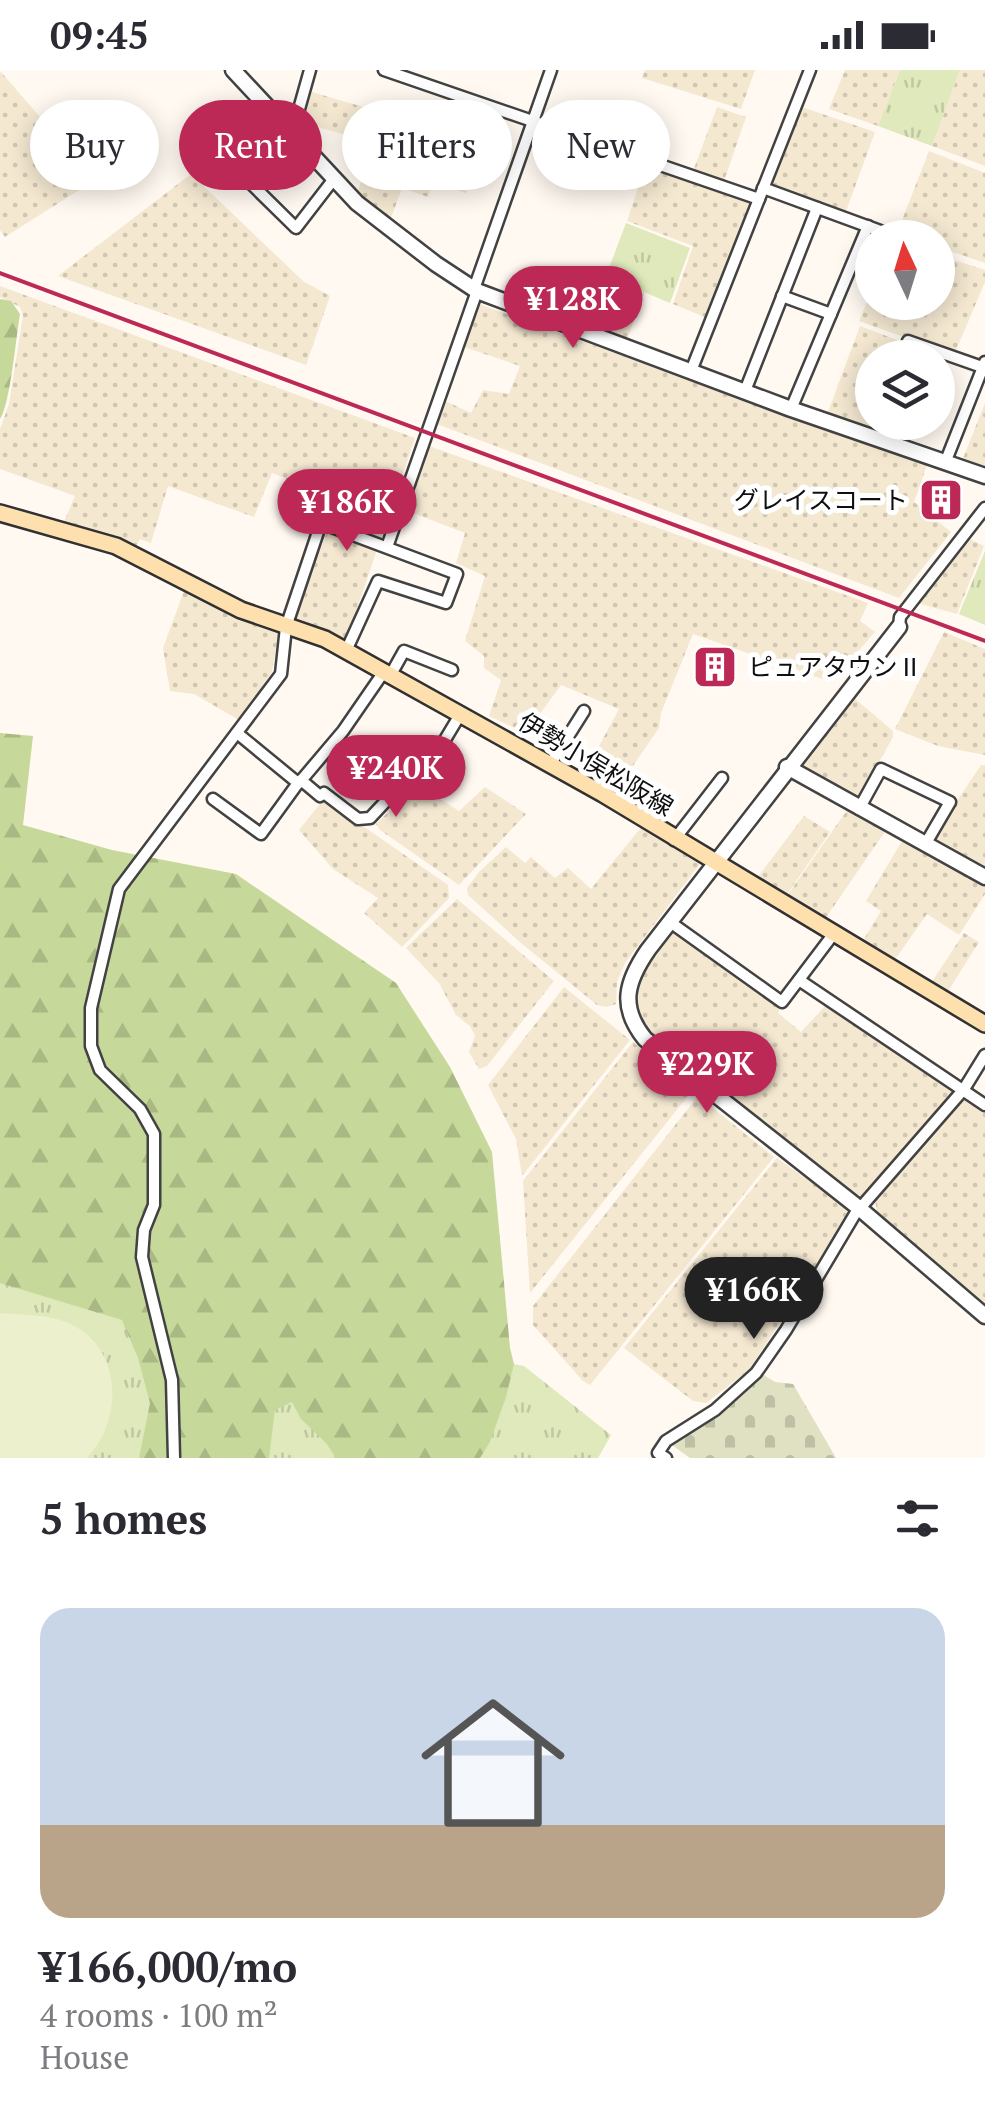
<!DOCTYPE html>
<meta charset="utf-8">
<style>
:root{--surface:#fff;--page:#f2f2f3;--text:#2b2b33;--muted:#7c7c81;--line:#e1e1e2;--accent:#bd2956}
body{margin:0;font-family:"PT Serif","Noto Sans JP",serif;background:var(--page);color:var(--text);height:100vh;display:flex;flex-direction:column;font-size:38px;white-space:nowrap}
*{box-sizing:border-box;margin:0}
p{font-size:32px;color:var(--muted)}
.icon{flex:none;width:55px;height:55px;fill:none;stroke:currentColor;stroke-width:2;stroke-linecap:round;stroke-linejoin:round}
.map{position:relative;height:1388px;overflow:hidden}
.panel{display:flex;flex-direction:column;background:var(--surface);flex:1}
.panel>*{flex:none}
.guide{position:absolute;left:30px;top:30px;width:925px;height:90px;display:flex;gap:20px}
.needle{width:65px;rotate:356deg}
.tools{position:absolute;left:855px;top:150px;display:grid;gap:20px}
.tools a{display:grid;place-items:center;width:100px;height:100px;border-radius:50%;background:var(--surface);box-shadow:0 5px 25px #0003;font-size:50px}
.price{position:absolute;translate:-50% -85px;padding:0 22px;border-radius:35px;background:var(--accent);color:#fff;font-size:32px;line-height:65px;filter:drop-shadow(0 2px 5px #0008)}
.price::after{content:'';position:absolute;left:50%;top:60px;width:30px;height:22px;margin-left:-15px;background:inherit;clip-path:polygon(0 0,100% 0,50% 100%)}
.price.on{background:#222;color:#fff}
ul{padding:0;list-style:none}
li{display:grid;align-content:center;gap:20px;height:530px;padding:0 40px}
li+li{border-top:2px solid var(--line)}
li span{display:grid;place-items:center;height:310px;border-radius:30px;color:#555}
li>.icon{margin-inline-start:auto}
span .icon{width:180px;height:180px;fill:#fffc;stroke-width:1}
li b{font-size:42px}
h2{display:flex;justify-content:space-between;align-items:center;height:120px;padding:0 40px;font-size:42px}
.tag{padding:0 35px;border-radius:45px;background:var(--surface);box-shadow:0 5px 25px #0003;font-size:35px;line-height:90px}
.tag.on{background:var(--accent);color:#fff}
.status{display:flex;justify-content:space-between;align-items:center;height:70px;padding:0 50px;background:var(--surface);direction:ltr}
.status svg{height:28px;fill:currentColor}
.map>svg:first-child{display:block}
.farmland{fill:url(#farmland-dots)}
.grass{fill:url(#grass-tufts)}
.forest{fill:url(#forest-firs)}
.cemetery{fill:url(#cemetery-stones)}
.pitch{fill:#edf0cd}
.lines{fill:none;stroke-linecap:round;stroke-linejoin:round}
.minor-casing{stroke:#424242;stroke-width:15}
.tertiary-casing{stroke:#424242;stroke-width:19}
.secondary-casing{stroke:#313131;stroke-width:20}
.minor{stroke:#fff;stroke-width:10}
.tertiary{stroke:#fff;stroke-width:14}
.secondary{stroke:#fde0ae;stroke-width:15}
.rail{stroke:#bd2956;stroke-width:4}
.labels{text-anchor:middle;stroke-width:10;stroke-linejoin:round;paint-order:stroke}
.poi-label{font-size:25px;fill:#0f0f0f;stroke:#fff;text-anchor:end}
.street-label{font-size:25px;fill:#0f0f0f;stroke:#fff}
</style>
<div class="status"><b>09:45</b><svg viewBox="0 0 49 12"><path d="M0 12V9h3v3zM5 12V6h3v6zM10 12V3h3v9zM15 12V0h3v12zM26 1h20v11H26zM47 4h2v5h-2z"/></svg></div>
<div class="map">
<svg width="985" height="1388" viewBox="0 0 985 1388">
<defs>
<pattern id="farmland-dots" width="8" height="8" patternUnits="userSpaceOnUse" patternTransform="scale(2.5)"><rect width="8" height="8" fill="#f4e8d1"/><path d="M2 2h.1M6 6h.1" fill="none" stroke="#d0c6b2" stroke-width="1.8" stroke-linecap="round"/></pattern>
<pattern id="grass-tufts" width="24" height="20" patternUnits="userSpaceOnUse" patternTransform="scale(2.5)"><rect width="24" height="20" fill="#dfe9bb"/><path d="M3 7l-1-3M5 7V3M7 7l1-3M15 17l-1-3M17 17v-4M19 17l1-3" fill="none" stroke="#bec7a0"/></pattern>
<pattern id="forest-firs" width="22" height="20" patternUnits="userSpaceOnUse" patternTransform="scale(2.5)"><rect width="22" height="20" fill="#c7d99a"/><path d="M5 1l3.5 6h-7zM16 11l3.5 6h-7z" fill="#aab984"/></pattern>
<pattern id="cemetery-stones" width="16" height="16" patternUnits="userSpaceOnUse" patternTransform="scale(2.5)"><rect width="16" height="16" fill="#dfe1c2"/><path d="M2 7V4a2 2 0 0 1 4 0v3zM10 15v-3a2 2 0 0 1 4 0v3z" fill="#bec0a6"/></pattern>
</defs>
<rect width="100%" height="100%" fill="#fff9f1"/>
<!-- farmland -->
<g class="farmland">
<polygon points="645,0 755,0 741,39 642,8"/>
<polygon points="845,0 900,0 878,56 829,39"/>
<polygon points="960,0 985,0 985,96 932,76"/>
<polygon points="0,1 95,110 5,167 0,160"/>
<polygon points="312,22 377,41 368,71 303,53"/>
<polygon points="717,37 746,47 724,111 693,101"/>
<polygon points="802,37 875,62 845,144 770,117"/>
<polygon points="383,44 460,69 448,101 469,115 466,123 433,112 428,127 402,118 391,148 357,124"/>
<polygon points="929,81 985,103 985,193 938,177 938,168 910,167 897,163"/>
<polygon points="646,94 757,133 714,251 673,234 693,176 627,151"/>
<polygon points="191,104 303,211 330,226 306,295 58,206"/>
<polygon points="938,185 985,200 985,212 954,285 859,251 872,220 872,232 938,232"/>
<polygon points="612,210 644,223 627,269 593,256"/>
<polygon points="0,216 415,368 346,571 291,553 340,430 272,403 254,447 168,416 151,473 140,469 135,478 63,454 75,426 0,399 0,359 9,334 23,245 20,237 0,227"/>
<polygon points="479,234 927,395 914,432 951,462 899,528 434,353 443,330 471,343 483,320 509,324 520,296 461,276"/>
<polygon points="860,256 905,273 900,287 872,288 875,359 828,342"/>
<polygon points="985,333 985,400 962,391"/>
<polygon points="429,376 868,533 860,551 875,562 831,612 693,564 661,643 659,658 617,719 585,702 619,639 561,615 526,663 489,646 501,610 484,598 484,586 465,571 485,506 456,493 465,463 408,441"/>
<polygon points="968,468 984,476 957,544 917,533"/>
<polygon points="185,518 225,540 279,561 272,602 239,650 194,624 170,621 163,578"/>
<polygon points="944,562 985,579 985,685 938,676 895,659"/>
<polygon points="853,627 893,661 893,667 857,732 800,700 798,694"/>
<polygon points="981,695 985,695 985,803 930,771"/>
<polygon points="417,714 459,741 485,717 526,744 459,815 380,760 376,754"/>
<polygon points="324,729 448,815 449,828 402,877 364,843 378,828 333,799 299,760"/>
<polygon points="850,736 888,757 823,852 784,830"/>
<polygon points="804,746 830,762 783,830 754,812"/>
<polygon points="643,755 702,791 625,893 617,912 616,934 607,937 597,935 521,873 468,825 467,818 479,802 506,777 525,793 531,787 555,808 568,798 591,819"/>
<polygon points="905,766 985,812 985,824 959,865 927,844 892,894 861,874 881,841 866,831"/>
<polygon points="457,829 554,911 487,996 479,999 469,982 475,966 470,956 456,945 439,913 406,878"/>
<polygon points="671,860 781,937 778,943 801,962 827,934 952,1017 954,1020 860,1128 660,971 642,949 636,926 640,906"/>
<polygon points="964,863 979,872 945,926 929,916"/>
<polygon points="564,917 630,970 522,1106 516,1069 488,1015"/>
<polygon points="633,972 692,1021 530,1223 523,1111"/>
<polygon points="698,1026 774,1087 590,1315 583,1311 533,1255 533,1236"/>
<polygon points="966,1027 985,1040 985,1239 877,1144 875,1129"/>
<polygon points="777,1088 845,1137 849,1146 749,1300 706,1333 693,1331 624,1278"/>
</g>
<!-- grass -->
<g class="grass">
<polygon points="900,0 960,0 932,76 878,56"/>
<polygon points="626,153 690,178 670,233 606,206"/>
<polygon points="985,481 985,555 959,544"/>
<polygon points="0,1198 524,1296 611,1365 598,1388 0,1388"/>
</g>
<!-- forest -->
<g class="forest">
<path d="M 0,229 L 11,231 L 20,244 C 16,267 10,335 0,349 Z"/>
<polygon points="0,663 33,666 23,755 112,780 236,804 396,913 450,997 492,1082 510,1278 514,1294 506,1327 490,1372 480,1388 336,1388 326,1373 301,1349 292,1332 275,1340 269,1388 139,1388 150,1333 138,1288 122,1250 0,1213"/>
</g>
<!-- cemetery -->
<polygon class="cemetery" points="762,1304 775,1312 793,1314 836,1388 690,1388 672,1375 718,1346 720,1340"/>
<!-- pitch -->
<path class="pitch" d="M 0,1243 C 21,1245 43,1244 63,1251 C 122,1271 126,1348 87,1388 L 0,1388 Z"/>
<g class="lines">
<defs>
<g id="minor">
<polyline points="384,0 759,129"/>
<polyline points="292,64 310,0"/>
<polyline points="227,90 296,158 333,110"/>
<polyline points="763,118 894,166"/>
<polyline points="474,219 551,0"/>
<polyline points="782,226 831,244"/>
<polyline points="908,271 985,298"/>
<polyline points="691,301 810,0"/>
<polyline points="745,321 817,138"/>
<polyline points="791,339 868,156"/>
<polyline points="893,374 902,352"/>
<polyline points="945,393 985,292"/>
<polyline points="387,477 477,221"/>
<polyline points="899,557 900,547 985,438"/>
<polyline points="390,606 404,581 452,600"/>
<polyline points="365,675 408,708"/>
<polyline points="550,695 584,641"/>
<polyline points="301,710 320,726 324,723 358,749 370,748 431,683 440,678 461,643"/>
<polyline points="299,713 343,661 383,603"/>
<polyline points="213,729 261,764 298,713 237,663"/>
<polyline points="859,739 881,699 950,732 926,773"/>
<polyline points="674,770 722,708"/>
<polyline points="670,852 782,932 835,862"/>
<polyline points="799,910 985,1035"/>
<polyline points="174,1388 172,1310 142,1187 144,1160 154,1135 154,1064 140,1039 100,1000 91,976 91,938 119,819 281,604 286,557 321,453 457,504 446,533 378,511 346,581"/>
<polyline points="666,1388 658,1383 666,1371 715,1340 756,1303 786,1260 855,1144 964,1019 985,985"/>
</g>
<g id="tertiary">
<polyline points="233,0 357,133 436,194 477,221 791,339 985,406"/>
<path d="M 899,557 L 648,880 C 626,912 619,937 645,969 L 859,1138 L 985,1246"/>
<polyline points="787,697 985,807"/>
</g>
<polyline id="secondary" points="0,443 116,476 241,540 325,569 603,724 985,954"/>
</defs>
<!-- minor casing -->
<use href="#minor" class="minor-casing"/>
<!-- tertiary casing -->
<use href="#tertiary" class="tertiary-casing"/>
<!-- secondary casing -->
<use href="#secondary" class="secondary-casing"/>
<!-- minor -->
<use href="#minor" class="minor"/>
<!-- tertiary -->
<use href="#tertiary" class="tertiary"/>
<!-- secondary -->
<use href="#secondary" class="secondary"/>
<!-- rail -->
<polyline class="rail" points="0,203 985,571"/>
</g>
<!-- icons -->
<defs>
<symbol id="building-square" viewBox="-11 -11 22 22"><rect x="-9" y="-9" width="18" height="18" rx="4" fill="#bd2956" stroke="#fff"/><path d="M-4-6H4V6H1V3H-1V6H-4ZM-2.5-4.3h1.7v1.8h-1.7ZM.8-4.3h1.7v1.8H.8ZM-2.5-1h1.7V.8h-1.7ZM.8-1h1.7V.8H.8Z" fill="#fff"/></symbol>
</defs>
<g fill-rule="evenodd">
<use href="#building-square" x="916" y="405" width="50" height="50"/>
<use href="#building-square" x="690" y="572" width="50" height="50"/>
</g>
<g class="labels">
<!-- poi labels -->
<g class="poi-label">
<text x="908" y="439">グレイスコート</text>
<text x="748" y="606" text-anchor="start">ピュアタウンⅡ</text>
</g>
<!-- street labels -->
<g class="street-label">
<text transform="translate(596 694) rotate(31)" y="9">伊勢小俣松阪線</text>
</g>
</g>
</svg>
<div class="tools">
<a><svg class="needle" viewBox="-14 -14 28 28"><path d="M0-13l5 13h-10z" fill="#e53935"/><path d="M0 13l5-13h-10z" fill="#7c7c81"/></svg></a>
<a><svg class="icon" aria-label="layers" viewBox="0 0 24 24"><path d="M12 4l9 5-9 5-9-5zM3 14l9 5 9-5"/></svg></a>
</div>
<b class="price" style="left:573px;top:281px">¥128K</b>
<b class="price" style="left:347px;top:484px">¥186K</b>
<b class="price" style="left:396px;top:750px">¥240K</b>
<b class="price" style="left:707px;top:1046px">¥229K</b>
<b class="price on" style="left:754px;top:1272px">¥166K</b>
<div class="guide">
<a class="tag">Buy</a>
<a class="tag on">Rent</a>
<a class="tag">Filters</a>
<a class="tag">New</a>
</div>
</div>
<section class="panel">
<h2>5 homes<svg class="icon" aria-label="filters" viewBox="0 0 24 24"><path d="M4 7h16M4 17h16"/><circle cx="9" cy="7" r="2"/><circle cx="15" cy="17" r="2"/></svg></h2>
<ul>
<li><span style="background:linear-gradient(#c9d6e8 70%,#b9a48a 0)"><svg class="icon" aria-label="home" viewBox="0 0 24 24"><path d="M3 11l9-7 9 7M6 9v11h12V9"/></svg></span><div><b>¥166,000/mo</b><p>4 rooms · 100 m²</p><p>House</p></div></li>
</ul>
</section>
